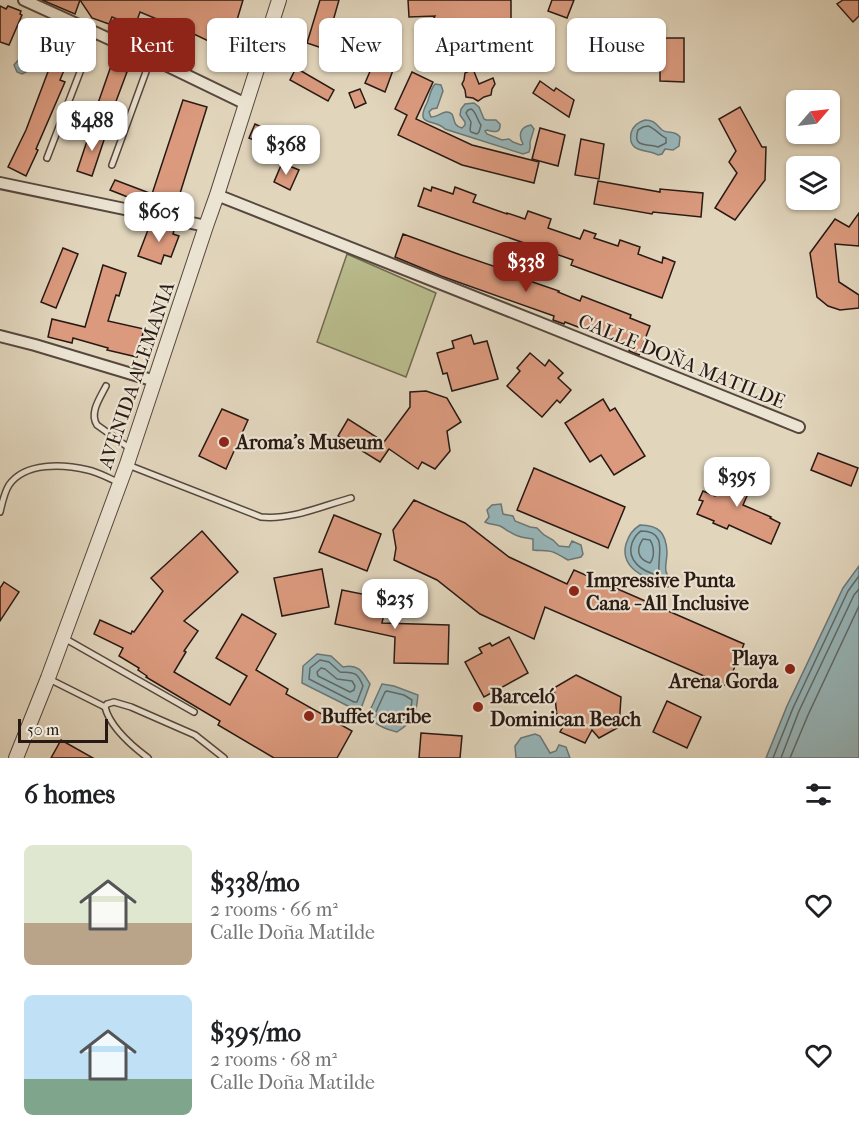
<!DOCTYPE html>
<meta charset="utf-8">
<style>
:root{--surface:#fff;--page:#f2f2f2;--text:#202124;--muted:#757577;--accent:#8f2418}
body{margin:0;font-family:"IM FELL French Canon",serif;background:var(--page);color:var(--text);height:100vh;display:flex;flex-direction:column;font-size:22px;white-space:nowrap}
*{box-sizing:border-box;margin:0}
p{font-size:20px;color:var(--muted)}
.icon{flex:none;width:33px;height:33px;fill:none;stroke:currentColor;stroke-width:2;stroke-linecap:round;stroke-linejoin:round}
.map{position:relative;height:758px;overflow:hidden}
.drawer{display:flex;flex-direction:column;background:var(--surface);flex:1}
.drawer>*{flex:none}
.hud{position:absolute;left:18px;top:18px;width:824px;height:54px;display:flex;gap:12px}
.needle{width:39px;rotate:62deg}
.fabs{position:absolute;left:786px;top:90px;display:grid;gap:12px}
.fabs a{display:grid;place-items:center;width:54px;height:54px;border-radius:9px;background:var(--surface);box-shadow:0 2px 4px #0004;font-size:30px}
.scale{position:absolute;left:18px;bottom:15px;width:90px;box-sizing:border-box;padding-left:6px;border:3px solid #281914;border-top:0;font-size:16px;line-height:21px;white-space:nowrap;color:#281914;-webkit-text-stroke:4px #ece4d3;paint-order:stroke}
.price{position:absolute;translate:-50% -51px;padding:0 14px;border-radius:12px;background:#fff;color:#222;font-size:20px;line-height:39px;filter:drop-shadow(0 2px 3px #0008)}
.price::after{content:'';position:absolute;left:50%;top:36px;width:18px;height:14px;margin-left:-9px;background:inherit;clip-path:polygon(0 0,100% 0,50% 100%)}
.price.selected{background:var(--accent);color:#fff}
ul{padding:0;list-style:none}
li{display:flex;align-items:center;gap:18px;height:150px;padding:0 24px}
li span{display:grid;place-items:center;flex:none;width:168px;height:120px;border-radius:9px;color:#555}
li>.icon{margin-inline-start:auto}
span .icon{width:72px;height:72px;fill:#fffc;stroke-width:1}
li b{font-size:26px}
h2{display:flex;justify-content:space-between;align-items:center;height:72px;padding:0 24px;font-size:26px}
.pill{padding:0 21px;border-radius:9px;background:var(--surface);box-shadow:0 2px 4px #0004;font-size:21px;line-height:54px}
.pill.selected{background:var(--accent);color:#fff}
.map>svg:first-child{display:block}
.green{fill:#b9bc8d;stroke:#706a50;stroke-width:1.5}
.water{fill:#97b6ba;stroke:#6b7778;stroke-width:1.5}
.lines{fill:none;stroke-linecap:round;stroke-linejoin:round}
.shore{stroke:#606867;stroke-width:1.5}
.building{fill:#db9a7e;stroke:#281914;stroke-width:1.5}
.service-casing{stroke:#56483e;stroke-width:8}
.minor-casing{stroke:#56483e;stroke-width:14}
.tertiary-casing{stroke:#56483e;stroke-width:16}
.service{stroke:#ece4d3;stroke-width:5}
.minor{stroke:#ece4d3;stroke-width:10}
.tertiary{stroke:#ece4d3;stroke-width:14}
.poi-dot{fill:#8f2418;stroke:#ece4d3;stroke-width:2}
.labels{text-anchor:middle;stroke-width:4.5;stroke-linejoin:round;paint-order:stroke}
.street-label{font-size:20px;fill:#281914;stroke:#ece4d3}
.poi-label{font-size:20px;font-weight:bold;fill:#281914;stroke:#ece4d3;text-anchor:start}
</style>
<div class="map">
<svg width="859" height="758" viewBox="0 0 859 758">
<rect width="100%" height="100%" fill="#e1d5bc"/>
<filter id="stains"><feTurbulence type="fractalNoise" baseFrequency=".00333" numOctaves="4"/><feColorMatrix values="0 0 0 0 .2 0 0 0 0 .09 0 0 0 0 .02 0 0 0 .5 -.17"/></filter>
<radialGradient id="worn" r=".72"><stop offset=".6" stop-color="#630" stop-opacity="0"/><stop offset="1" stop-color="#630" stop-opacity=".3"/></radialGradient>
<!-- green -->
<polygon class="green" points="347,254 436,293 406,377 317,342"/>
<!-- water -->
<g class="water">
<path d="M 33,35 C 38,40 40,42 39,49 L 31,53 L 28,63 L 30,70 L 22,74 L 17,72 L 14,65 L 23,55 C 24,46 21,37 33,35 Z"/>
<path d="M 435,84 L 441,85 L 443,91 L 437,108 L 432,109 L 429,112 L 431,117 C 439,117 445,108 452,114 C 455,120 453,126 462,128 L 465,125 L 465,122 L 460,115 L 461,109 L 465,104 L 474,103 L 479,107 L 484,119 L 486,120 L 496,120 L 500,124 C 501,134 493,132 487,130 L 485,131 L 487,134 L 502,140 L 509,139 L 513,142 L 521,145 L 523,144 C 518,135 520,127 531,125 L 534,129 L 530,142 L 530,148 L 529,152 L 523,154 L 445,129 C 435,118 414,128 427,103 C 430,96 430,90 435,84 Z"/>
<path d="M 645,120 C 654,120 656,124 662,130 C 669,135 673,129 680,137 L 679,146 L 673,150 L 665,149 L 662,154 L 658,155 C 649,149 627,154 631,133 C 633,125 638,122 645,120 Z"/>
<path d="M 501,504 L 503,514 L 513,516 L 515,521 L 530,527 L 537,528 L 544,535 L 553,540 L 559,546 L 569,547 L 572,541 L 581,545 L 583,554 L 581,557 L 568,560 C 562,557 556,552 549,551 C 544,550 539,551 533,550 L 533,539 C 528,538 523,538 518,536 C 511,534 506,529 500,526 C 495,524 490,525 485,522 L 489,517 L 487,510 L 492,505 Z"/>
<path d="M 640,525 C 659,525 666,533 667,552 C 667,564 662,571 671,580 L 668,587 C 649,579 619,570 626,544 C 629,535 632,530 640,525 Z"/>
<polygon points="859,566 859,758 766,758 787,706 843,588"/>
<path d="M 317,654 L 331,656 L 343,667 C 359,663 363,673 370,684 L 359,714 L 352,708 L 302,683 L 303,666 Z"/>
<path d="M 382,684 L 394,686 L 418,695 C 416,716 415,720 397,732 C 385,729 375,725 368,715 Z"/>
<polygon points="535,734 540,736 550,753 556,751 559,745 566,747 570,758 516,758 515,746 521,738"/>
</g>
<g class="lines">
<!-- shore -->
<g class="shore">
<path d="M 471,109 C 476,111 477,120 481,125 L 479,132 L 477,134 L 471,132 L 470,130 L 471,122 L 466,113 L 468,110 Z"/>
<path d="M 648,126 C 655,128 659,135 666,138 L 666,143 L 658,147 C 648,143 632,149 638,130 L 643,127 Z"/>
<path d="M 641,531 C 669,531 657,556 659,573 L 658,575 C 643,572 626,561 632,543 C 634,538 636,534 641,531 Z"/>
<path d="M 643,539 L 650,540 C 654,546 655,557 650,563 C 637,559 636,549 643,539 Z"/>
<path d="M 320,660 L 329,662 L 340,672 C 354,673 357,671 363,686 L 357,702 L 354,702 L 309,679 L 310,668 Z"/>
<polygon points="321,668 325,669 337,679 352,681 355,686 354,690 350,692 318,676 317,672"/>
<path d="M 387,691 L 404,695 L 412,700 C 411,713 407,719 396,725 L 387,724 L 375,714 L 385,692 Z"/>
<polyline points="773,758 793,708 848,591 859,576"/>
<polyline points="781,758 799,711 854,595 859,589"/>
<polyline points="790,758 808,715 859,606"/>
</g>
</g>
<!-- building -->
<g class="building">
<polygon points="42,0 80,0 75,14"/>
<polygon points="80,0 243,0 228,50 214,46 215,44 177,26 176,27 140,12 135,26 112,17 109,24 92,18"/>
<polygon points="320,0 339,0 325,49 307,43"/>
<polygon points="408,0 511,0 511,23 506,45 462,24 451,45 426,32 435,16 409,17"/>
<polygon points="552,0 574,0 567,18 548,11"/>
<polygon points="843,0 859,0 859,16 853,22 837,4"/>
<polygon points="0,6 6,9 8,6 21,11 20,14 22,15 9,45 0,42"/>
<polygon points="371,26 391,34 384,54 363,45"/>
<polygon points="607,29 650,30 649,38 684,38 684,82 660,81 660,70 642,70 642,58 607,57"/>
<polygon points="58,34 76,41 60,80 65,82 36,149 38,150 26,176 8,167 26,130 49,69 47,69 49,65 45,63"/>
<polygon points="377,55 396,62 385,92 365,83"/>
<polygon points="111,66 127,72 112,112 97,106"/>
<polygon points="296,68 334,90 328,101 290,80"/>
<polygon points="473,69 479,84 493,78 495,84 492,89 491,95 484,97 478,101 473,98 466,97 465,90 462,84 464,80 465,73"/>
<polygon points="412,72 433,82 416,119 472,145 539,162 534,183 462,165 398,135 407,115 395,109"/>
<polygon points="540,81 554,91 556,88 574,100 569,117 533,93"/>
<polygon points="360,89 366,103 355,108 349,93"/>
<polygon points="183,100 207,107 177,203 152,194"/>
<polygon points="740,107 762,147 766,147 765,180 735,220 715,208 737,173 729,162 736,151 719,119"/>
<polygon points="255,124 268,130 262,143 249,138"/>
<polygon points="540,128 565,135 558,166 532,159"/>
<polygon points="91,129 106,134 92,176 77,171"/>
<polygon points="581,139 604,144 599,179 575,175"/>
<polygon points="282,163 299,170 290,190 274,182"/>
<polygon points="115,180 152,194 148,205 110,190"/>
<polygon points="598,181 660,192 660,189 703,193 701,217 653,212 652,214 594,204"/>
<polygon points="432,187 453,194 455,187 476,195 473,202 507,214 507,213 525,219 528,211 551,219 548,228 580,239 584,230 596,234 594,238 618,246 620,240 640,247 638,254 662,263 663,257 675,262 662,298 571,265 573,260 418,206 424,188 431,191"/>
<polygon points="859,213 859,246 835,244 839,282 859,295 859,308 840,310 828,306 817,297 810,253 835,219 849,227"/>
<polygon points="151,222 175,227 173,234 179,236 171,257 164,255 161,264 138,256"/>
<polygon points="403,234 458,254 528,278 527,280 559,291 558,292 580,301 582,296 631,315 630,318 650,326 639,355 629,351 630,347 565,322 564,324 553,320 554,316 441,276 395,257"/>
<polygon points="63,248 78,254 56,308 41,302"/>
<polygon points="103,265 126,273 119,296 116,295 108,321 144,329 137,357 107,350 108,348 73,338 72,343 48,337 52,319 85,327"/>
<polygon points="471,335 474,344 487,341 498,379 452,391 447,373 443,374 437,353 454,348 452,341"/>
<polygon points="530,353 545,366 549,360 563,373 558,378 571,390 560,403 557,400 542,417 507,386 520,371 517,368"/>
<polygon points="426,391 447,398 461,422 447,431 450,451 435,469 422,462 418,469 389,449 380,462 338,436 348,419 384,442 410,407 410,392"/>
<polygon points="603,399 610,411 615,408 645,456 614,475 601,455 590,462 565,423"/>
<polygon points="222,409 248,420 226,469 199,456"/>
<polygon points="818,453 858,468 851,486 811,470"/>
<polygon points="534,468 625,507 608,548 517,510"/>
<polygon points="727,468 754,480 743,505 771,517 770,518 780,523 771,544 729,525 727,529 713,523 714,521 697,514 703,501 699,500 703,491 715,496"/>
<polygon points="414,500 465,523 509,557 567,584 574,570 744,644 727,686 545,607 534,639 480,614 437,580 394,560 396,548 393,530"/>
<polygon points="334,515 381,534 367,571 319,552"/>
<polygon points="202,531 238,572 184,621 198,631 184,651 186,652 174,672 230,705 247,676 216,658 242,614 276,634 256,670 288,689 286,694 352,731 337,758 274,758 218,725 220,721 146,677 147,676 138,670 139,668 119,656 123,648 94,634 100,620 131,634 132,631 134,632 163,591 151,578"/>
<polygon points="322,569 329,607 282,616 274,578"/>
<polygon points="4,582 19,592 0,621 0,588"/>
<polygon points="342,590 387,599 382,623 449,625 448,664 394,663 395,637 335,624"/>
<polygon points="509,637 528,673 484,697 465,662 482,653 479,648 490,643 492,646"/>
<polygon points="576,675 621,697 619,727 599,738 592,730 585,743 560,732 568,718 557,716 554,688"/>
<polygon points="667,701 701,717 687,748 653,732"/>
<polygon points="421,733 462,736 460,758 419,758"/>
<polygon points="61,740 93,758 51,758"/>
</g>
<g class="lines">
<defs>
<g id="service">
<polyline points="47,158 95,33"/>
<polyline points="112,165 151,58"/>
<path d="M 106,386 C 100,398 89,413 97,425 L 132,450"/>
<path d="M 128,465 L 261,517 C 292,520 322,506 351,498"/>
<path d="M 0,512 C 2,504 4,493 9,485 C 25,462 63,464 88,470 C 98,472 108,478 118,482"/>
<polyline points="64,638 194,712"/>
<path d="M 49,679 L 105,707 C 110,727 132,746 148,758"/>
<polyline points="105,707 107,704 114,702 131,707 195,735 224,758"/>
</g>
<g id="minor">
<polyline points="24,0 151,58 246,104"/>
<polyline points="0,183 206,226"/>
<polyline points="217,195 540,323 799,427"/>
<polyline points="0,336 35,345 155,381"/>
</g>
<polyline id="tertiary" points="16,758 48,678 127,464 206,226 217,195 279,0"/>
</defs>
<!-- service casing -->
<use href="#service" class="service-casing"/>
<!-- minor casing -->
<use href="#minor" class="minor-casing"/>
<!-- tertiary casing -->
<use href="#tertiary" class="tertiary-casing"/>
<!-- service -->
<use href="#service" class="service"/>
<!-- minor -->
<use href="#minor" class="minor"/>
<!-- tertiary -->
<use href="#tertiary" class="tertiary"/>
</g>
<!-- markers -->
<g class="poi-dot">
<circle cx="224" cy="442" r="6"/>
<circle cx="574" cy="591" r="6"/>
<circle cx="790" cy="669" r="6"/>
<circle cx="478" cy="707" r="6"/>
<circle cx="309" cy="716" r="6"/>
</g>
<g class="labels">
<!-- street labels -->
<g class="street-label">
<text transform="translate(682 361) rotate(22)" y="7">CALLE DOÑA MATILDE</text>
<text transform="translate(136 375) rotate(-71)" y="7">AVENIDA ALEMANIA</text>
</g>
<!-- poi labels -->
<g class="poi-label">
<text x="236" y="449">Aroma's Museum</text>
<text x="586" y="587">Impressive Punta<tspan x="586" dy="23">Cana - All Inclusive</tspan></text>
<text x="778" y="665" text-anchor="end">Playa<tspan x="778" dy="23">Arena Gorda</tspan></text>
<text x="490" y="703">Barceló<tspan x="490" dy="23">Dominican Beach</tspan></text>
<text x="321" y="723">Buffet caribe</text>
</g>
</g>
<rect width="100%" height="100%" filter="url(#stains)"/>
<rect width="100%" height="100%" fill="url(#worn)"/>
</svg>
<div class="fabs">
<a><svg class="needle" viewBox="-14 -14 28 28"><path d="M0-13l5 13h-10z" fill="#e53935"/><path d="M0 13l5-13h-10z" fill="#757577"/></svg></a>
<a><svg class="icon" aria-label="layers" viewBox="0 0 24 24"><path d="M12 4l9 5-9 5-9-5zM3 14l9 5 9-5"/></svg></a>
</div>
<div class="scale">50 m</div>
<b class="price" style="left:92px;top:152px">$488</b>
<b class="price" style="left:286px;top:176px">$368</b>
<b class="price" style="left:159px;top:243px">$605</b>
<b class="price selected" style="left:526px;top:293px">$338</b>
<b class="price" style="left:737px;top:508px">$395</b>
<b class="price" style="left:395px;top:630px">$235</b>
<div class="hud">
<a class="pill">Buy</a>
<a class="pill selected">Rent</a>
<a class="pill">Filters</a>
<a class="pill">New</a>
<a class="pill">Apartment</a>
<a class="pill">House</a>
</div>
</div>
<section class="drawer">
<h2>6 homes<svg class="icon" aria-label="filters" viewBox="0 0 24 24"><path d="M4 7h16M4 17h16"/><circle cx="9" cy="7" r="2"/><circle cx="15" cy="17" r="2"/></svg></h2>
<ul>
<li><span style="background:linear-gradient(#dfe7d0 65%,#b9a48a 0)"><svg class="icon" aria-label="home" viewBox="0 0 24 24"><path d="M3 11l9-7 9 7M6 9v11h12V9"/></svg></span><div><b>$338/mo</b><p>2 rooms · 66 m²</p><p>Calle Doña Matilde</p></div><svg class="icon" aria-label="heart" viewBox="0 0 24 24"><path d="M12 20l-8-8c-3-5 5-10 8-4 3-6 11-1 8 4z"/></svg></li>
<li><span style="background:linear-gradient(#bfe0f5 70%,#7fa58c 0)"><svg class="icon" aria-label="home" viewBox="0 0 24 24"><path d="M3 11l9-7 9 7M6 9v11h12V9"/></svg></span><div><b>$395/mo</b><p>2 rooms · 68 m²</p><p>Calle Doña Matilde</p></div><svg class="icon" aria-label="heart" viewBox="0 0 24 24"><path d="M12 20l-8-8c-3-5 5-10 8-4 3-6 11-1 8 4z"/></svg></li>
</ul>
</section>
